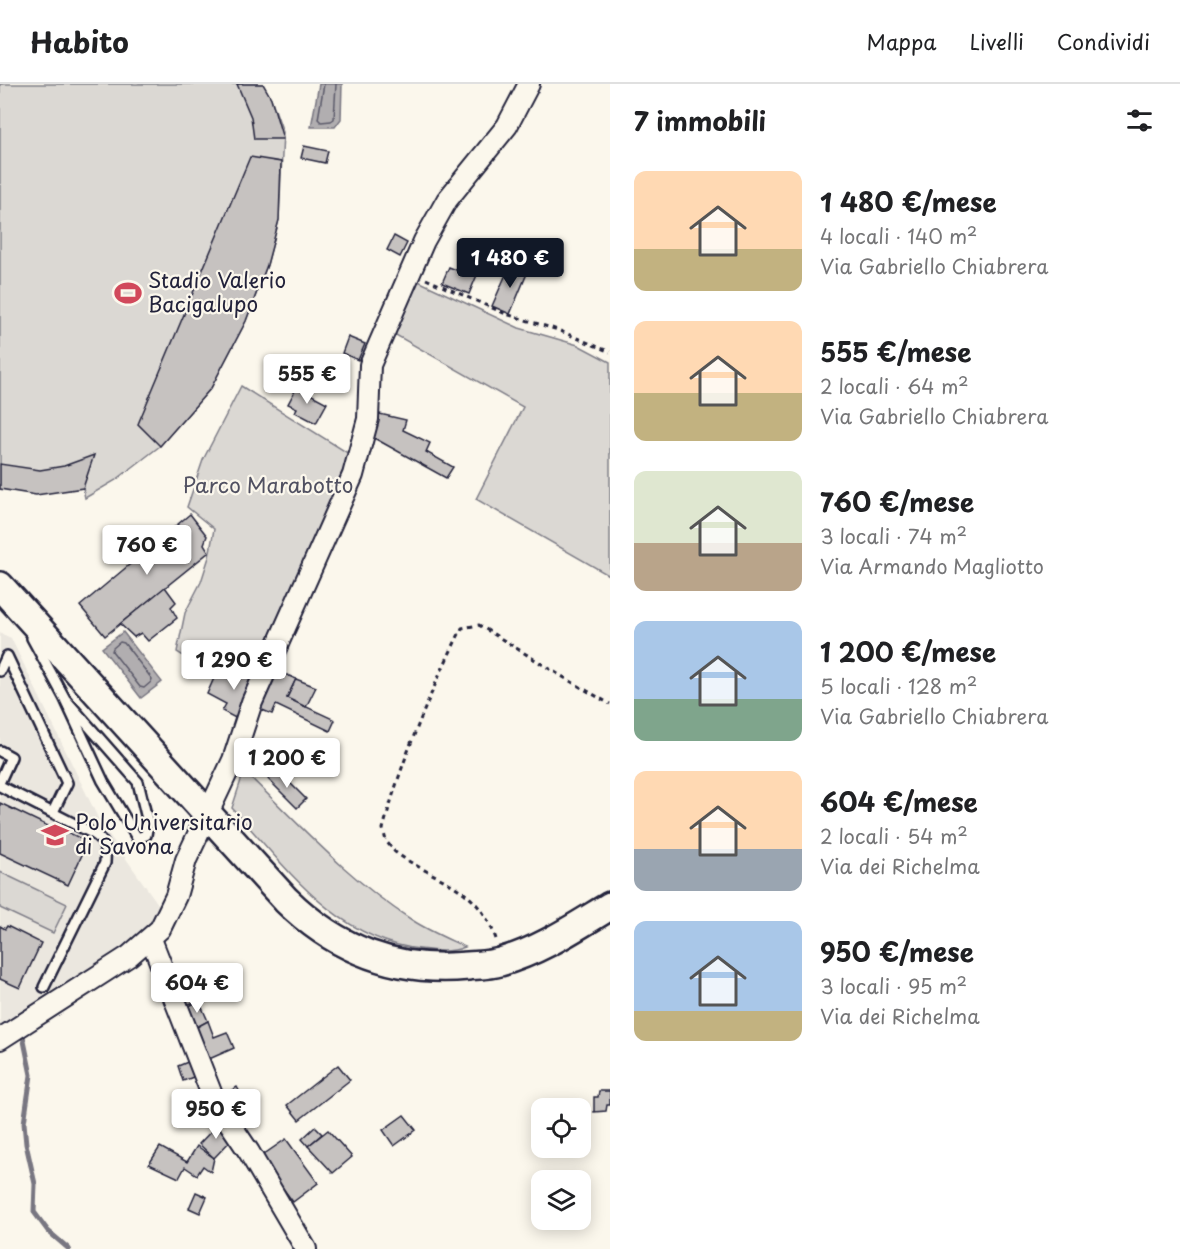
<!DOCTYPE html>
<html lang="it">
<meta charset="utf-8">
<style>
:root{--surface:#fff;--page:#f2f2f2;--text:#202124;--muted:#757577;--line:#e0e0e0;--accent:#111827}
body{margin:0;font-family:"Playpen Sans",sans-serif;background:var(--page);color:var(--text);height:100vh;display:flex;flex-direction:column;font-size:22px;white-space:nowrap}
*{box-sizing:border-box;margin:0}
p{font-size:20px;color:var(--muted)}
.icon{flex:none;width:33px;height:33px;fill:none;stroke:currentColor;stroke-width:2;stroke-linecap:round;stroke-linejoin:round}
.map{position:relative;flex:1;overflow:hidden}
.panel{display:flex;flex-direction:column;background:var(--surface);width:570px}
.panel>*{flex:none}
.controls{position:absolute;left:531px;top:1014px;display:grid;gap:12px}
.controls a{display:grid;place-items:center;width:60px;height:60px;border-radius:12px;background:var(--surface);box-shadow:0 3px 15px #0003;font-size:30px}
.price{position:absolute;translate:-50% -51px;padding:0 14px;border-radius:6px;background:#fff;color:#222;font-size:20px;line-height:39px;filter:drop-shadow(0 2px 3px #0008)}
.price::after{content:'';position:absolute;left:50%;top:36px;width:18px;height:14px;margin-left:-9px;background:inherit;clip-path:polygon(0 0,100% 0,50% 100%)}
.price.current{background:var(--accent);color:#fff}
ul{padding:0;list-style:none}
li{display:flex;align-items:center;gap:18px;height:150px;padding:0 24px}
li span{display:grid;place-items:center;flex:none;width:168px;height:120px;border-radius:12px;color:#555}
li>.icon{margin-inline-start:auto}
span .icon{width:72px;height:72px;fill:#fffc;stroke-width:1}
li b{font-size:26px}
h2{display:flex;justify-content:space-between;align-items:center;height:72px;padding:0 24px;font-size:26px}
header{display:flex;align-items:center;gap:36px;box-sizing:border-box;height:84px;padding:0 30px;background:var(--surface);border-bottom:2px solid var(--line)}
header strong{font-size:28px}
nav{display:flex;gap:33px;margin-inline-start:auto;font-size:21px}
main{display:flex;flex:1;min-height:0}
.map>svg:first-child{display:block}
.built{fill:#ebe7df}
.green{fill:#dbd8d3;stroke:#7e7d87;stroke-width:1.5}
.water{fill:#b1aeb0;stroke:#787681;stroke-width:1.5}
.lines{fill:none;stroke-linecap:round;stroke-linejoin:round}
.shore{stroke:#5b5a6a;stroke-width:1.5}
.stream{stroke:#787681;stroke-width:5}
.building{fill:#c6c2c0;stroke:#22223b;stroke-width:1.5}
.lane-casing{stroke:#22223b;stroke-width:14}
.street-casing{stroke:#22223b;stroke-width:24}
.secondary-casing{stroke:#22223b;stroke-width:32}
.path{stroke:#22223b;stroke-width:3;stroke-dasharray:4.5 4.5;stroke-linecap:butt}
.lane{stroke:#fbf7ec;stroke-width:9}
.street{stroke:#fbf7ec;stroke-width:20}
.secondary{stroke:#fbf7ec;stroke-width:27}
.labels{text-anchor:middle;stroke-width:4.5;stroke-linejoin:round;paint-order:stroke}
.poi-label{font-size:21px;fill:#22223b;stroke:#fbf7ec;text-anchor:start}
.park-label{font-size:21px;fill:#505061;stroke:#fbf7ec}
</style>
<header>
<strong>Habito</strong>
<nav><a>Mappa</a><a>Livelli</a><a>Condividi</a></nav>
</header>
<main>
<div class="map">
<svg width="610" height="1165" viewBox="0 0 610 1165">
<rect width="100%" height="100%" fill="#fbf7ec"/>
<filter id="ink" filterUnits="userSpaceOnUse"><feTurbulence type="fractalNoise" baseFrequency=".0167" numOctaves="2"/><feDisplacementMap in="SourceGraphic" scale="12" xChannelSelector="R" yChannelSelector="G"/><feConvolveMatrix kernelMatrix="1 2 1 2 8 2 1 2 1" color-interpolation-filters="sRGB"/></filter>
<g filter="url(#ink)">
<!-- built -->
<polygon class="built" points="0,549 11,554 100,738 163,827 153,839 108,873 0,943"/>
<!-- green -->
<g class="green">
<polygon points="0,0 263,0 271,14 283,48 279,136 267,181 246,237 211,304 160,362 116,396 85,414 83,404 0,405"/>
<polygon points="416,196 519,244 578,261 610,278 610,492 476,415 523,323 394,250"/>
<polygon points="241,302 351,371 261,577 244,568 233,587 216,576 211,583 199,582 177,568 185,529 201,498 209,473 214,445 187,423 203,376"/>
<path d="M 244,687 C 297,738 349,796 412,836 C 429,847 448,855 465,863 C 450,869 435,867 420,865 C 336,856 285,782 232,724 Z"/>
<polygon points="0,788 67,820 53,849 0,824"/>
</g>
<!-- water -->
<g class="water">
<polygon points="319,0 342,0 341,35 335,43 311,43"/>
<polygon points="123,548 162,598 141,614 102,564"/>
</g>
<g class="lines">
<!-- shore -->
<g class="shore">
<polyline points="324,0 318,35 321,38 331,37 334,35 336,0"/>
<polygon points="120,558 124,559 152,595 151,598 144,604 140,603 112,567 113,564"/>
</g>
<!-- stream -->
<polyline class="stream" points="23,952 31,991 24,1039 26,1060 35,1100 34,1128 48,1147 69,1165"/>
</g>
<!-- building -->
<g class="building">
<polygon points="237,0 263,0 271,14 283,55 254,55 251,33"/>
<polygon points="304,62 328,67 325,79 301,74"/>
<polygon points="250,73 281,78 279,136 267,181 246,237 211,304 160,362 138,340"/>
<polygon points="394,152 407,159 400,173 387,166"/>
<polygon points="468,179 480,184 469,210 442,199 449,183 464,189"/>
<polygon points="511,179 528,187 510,230 492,222"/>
<polygon points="348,253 365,260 358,276 342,269"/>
<polygon points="297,303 327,319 316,339 295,328 297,324 288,320"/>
<polygon points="371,328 406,336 403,346 430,359 426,368 453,383 446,394 374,354 376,341"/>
<polygon points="94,371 83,404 36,411 0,405 0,380 40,386 64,382"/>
<polygon points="190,430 207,452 204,460 209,468 105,552 80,522"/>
<polygon points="165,503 176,518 171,523 177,534 148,557 141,549 134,553 120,540"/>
<polygon points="243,581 259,590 241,637 222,627 226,620 207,610 218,585 235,596"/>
<polygon points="273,585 296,595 287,614 335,636 330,647 276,621 272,630 255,623"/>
<polygon points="296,595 316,603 306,623 287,614"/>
<polygon points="277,686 306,715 297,724 268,695"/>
<polygon points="0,719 52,744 53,741 88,758 68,801 0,769"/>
<polygon points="0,842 5,845 7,842 41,859 20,904 0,895"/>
<polygon points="187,887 199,916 187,921 175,891"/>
<polygon points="199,917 208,937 195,944 187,923"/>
<polygon points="208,937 214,953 227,948 234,964 207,976 195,944"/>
<polygon points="195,975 201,990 183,997 178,982"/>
<polygon points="338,981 350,996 299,1036 287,1021"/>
<polygon points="237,1003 245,1017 229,1027 220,1013"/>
<polygon points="599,1007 610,1007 610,1021 607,1021 606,1027 594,1028 594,1013 598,1013"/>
<polygon points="404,1031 416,1046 394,1062 383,1046"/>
<polygon points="219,1039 234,1053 214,1074 199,1060"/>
<polygon points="315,1043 322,1050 308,1062 302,1055"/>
<polygon points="328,1046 352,1073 333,1089 308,1062"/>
<polygon points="286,1055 318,1099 293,1118 260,1073"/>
<polygon points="197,1062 214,1074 211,1088 203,1082 197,1091 185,1083 179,1094 149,1080 160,1063 187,1078"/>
<polygon points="196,1108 207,1113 200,1129 189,1124"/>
</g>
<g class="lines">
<defs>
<g id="lane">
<polyline points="32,554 65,615 103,697 137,754 146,751 148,739 138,698 65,615"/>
<polyline points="0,587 7,572 67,699 53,728"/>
<polyline points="0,667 11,673 0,697"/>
<path d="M 0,702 L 94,750 C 106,758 106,765 105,779 L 44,903"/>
</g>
<g id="street">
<polyline points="151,855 214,1016 249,1068 306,1165"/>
<polyline points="0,955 129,872 160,845 176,812 186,776 233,676 252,618 353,391 368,335 370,281 424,157 447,116 507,42 529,0"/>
</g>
<path id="secondary" d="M 0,502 L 286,816 C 337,866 396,889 468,882 C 479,881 490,881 500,878 C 540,867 575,843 610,822"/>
</defs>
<!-- lane casing -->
<use href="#lane" class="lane-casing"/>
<!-- street casing -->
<use href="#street" class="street-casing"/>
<!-- secondary casing -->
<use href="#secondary" class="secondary-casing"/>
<!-- path -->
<g class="path">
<polyline points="426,195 506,230 558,246 610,268"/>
<path d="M 496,855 C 477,800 438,799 395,768 L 386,757 L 383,745 C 402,675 430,608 462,544 L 479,541 L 558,590 L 610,620"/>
</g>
<!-- lane -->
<use href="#lane" class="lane"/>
<!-- street -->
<use href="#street" class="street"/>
<!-- secondary -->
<use href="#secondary" class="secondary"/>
</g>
</g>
<!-- icons -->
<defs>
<symbol id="stadium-bare" viewBox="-9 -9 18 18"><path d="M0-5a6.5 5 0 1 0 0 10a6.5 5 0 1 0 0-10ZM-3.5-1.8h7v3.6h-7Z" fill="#d1495b" stroke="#fbf7ec" stroke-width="2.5" paint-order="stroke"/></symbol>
<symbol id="university-bare" viewBox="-9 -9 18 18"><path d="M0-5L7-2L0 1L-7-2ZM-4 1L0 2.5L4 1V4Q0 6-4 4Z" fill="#d1495b" stroke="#fbf7ec" stroke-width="2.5" paint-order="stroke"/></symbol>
</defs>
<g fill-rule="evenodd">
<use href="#stadium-bare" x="109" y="190" width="38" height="38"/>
<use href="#university-bare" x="36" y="732" width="38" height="38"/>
</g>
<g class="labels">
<!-- poi labels -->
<g class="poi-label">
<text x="148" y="204">Stadio Valerio<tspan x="148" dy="24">Bacigalupo</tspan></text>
<text x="75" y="746">Polo Universitario<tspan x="75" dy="24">di Savona</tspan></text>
</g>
<!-- park labels -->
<g class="park-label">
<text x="268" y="409">Parco Marabotto</text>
</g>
</g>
</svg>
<div class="controls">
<a><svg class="icon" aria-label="locate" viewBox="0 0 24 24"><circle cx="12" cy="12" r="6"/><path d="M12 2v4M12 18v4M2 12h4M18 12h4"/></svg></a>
<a><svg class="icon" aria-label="layers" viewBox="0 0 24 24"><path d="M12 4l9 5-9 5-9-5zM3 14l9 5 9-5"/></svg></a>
</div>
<b class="price current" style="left:510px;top:205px">1 480 €</b>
<b class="price" style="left:307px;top:321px">555 €</b>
<b class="price" style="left:147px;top:492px">760 €</b>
<b class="price" style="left:234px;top:607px">1 290 €</b>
<b class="price" style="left:287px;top:705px">1 200 €</b>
<b class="price" style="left:197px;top:930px">604 €</b>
<b class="price" style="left:216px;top:1056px">950 €</b>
</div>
<section class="panel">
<h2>7 immobili<svg class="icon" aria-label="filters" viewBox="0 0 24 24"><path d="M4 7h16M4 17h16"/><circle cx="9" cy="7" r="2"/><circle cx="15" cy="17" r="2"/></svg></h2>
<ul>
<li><span style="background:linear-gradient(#ffd9b3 65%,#c2b280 0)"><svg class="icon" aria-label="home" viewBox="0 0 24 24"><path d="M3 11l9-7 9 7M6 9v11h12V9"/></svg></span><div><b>1 480 €/mese</b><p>4 locali · 140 m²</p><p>Via Gabriello Chiabrera</p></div></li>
<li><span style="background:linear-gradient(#ffd9b3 60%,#c2b280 0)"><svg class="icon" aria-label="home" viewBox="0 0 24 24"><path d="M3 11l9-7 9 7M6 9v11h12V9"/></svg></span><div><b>555 €/mese</b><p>2 locali · 64 m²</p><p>Via Gabriello Chiabrera</p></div></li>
<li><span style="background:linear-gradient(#dfe7d0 60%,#b9a48a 0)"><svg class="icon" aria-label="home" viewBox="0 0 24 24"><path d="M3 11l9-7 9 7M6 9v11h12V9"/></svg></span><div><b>760 €/mese</b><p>3 locali · 74 m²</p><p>Via Armando Magliotto</p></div></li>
<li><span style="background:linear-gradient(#a9c7e8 65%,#7fa58c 0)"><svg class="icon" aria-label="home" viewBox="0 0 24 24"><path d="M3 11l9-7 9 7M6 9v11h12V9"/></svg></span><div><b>1 200 €/mese</b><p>5 locali · 128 m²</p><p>Via Gabriello Chiabrera</p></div></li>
<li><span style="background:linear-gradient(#ffd9b3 65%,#9aa5b1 0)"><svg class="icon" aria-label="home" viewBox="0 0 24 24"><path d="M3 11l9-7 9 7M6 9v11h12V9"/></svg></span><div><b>604 €/mese</b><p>2 locali · 54 m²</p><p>Via dei Richelma</p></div></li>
<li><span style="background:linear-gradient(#a9c7e8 75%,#c2b280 0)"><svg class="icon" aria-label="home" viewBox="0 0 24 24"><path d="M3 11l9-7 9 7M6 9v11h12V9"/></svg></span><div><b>950 €/mese</b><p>3 locali · 95 m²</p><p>Via dei Richelma</p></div></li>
</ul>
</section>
</main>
